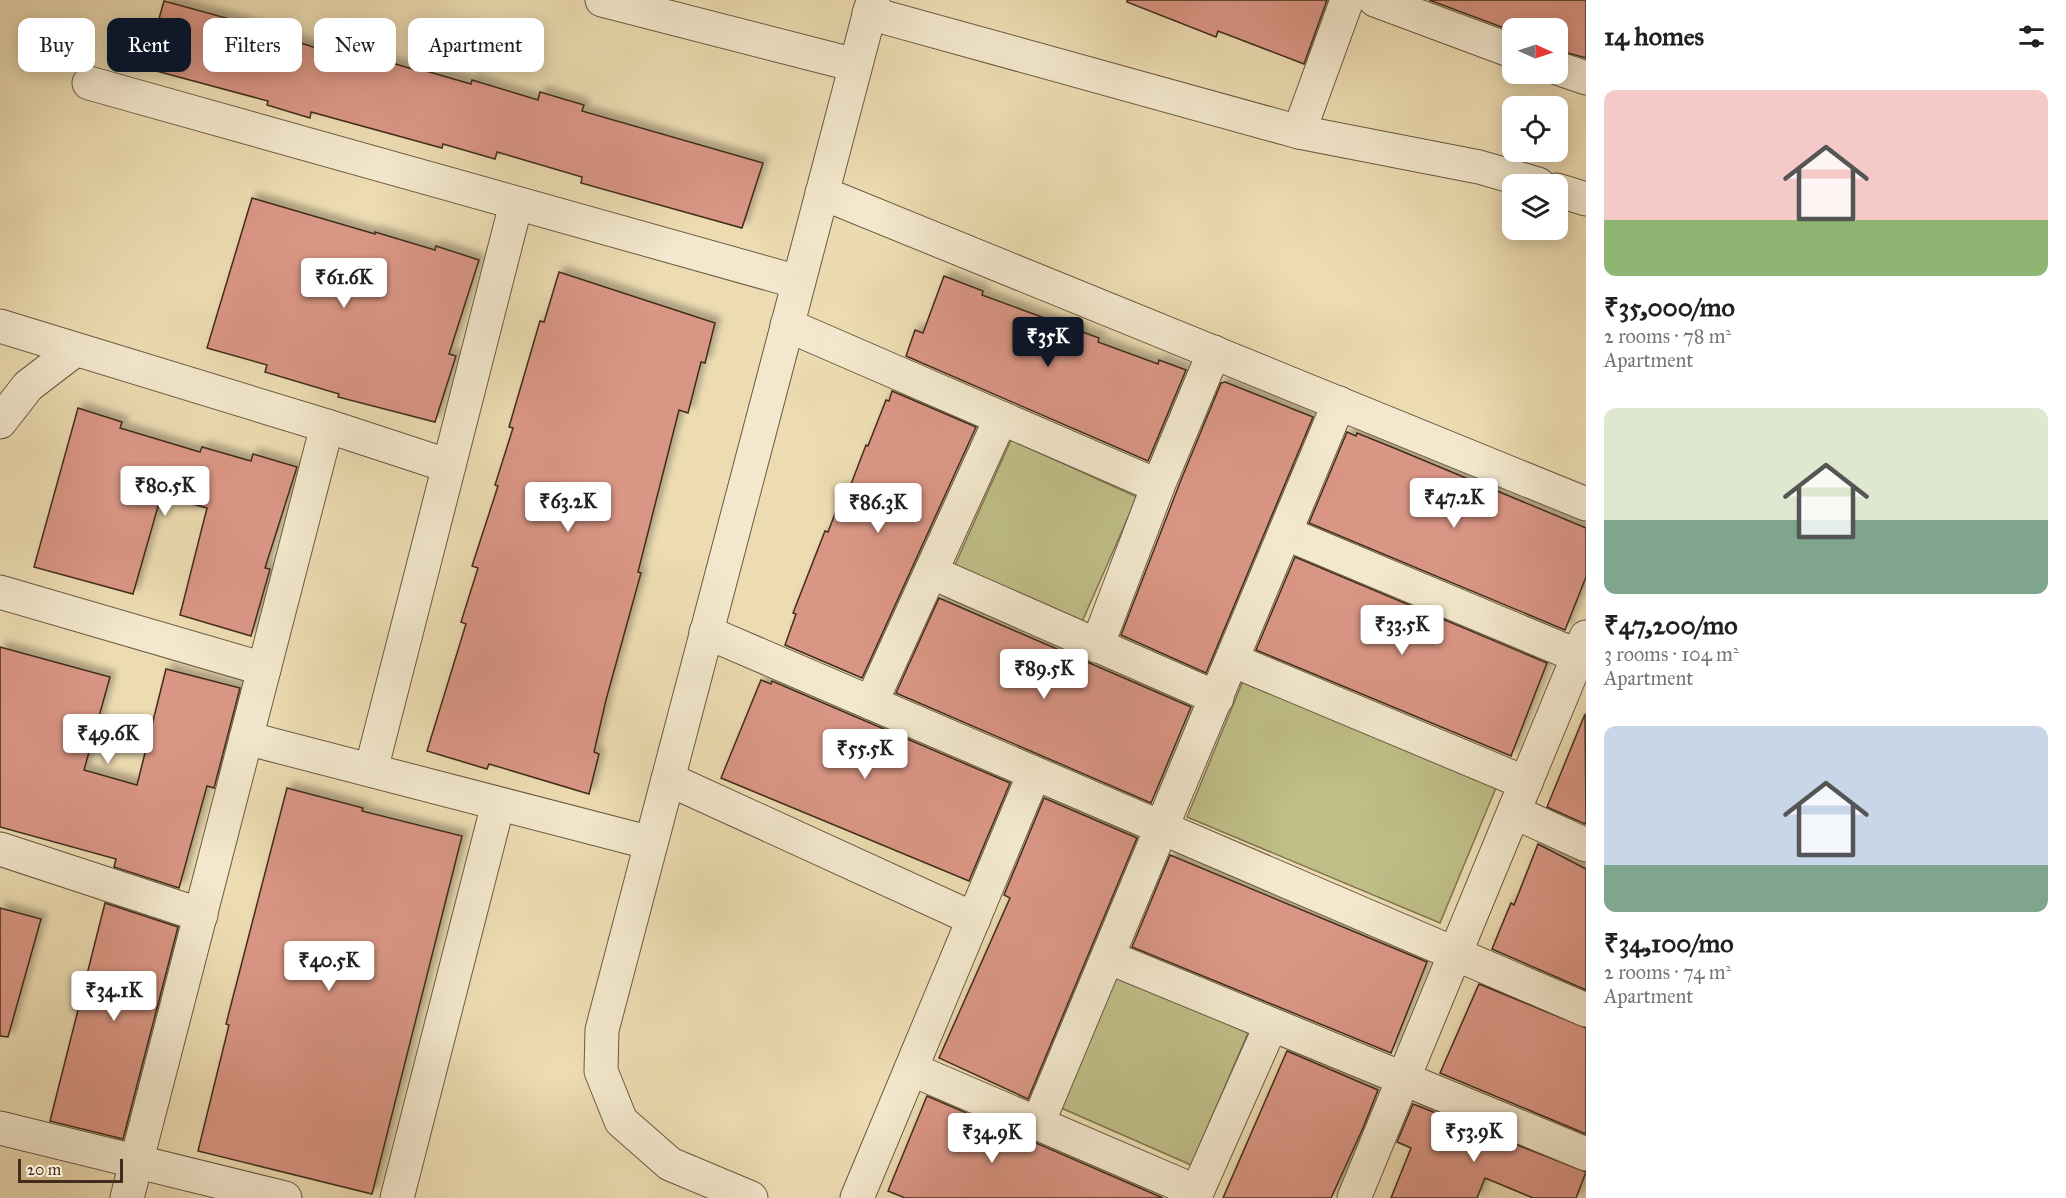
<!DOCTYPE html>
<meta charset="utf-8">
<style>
:root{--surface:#fff;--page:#f2f2f2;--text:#202124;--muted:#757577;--accent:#111827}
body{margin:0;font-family:"IM FELL Great Primer",serif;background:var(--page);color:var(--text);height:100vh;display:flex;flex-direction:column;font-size:22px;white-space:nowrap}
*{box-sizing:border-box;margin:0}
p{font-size:20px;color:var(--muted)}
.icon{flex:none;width:33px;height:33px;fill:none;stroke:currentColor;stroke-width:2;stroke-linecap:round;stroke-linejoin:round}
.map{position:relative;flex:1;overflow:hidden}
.side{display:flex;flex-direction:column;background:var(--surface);width:480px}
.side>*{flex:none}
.top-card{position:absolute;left:18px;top:18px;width:570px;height:54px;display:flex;gap:12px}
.needle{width:39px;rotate:93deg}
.tools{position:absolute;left:1502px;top:18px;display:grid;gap:12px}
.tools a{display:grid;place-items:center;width:66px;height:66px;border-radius:12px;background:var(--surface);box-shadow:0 3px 15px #0003;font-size:30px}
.scale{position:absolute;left:18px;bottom:15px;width:105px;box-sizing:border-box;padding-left:6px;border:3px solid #402d1d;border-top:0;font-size:16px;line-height:21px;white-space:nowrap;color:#402d1d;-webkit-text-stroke:4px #f3e8cd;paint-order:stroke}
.price{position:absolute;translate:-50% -51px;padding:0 14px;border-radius:6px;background:#fff;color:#222;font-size:20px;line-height:39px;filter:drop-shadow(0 2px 3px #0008)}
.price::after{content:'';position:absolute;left:50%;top:36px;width:18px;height:14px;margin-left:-9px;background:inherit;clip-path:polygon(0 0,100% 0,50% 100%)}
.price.active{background:var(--accent);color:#fff}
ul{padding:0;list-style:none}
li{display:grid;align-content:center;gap:12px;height:318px;padding:0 18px}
li span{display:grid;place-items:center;height:186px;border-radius:12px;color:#555}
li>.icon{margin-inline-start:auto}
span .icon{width:108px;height:108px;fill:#fffc;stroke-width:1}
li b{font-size:26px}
h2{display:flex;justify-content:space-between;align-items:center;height:72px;padding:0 18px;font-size:26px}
.tag{padding:0 21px;border-radius:12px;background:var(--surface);box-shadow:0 3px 15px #0003;font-size:21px;line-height:54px}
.tag.active{background:var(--accent);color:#fff}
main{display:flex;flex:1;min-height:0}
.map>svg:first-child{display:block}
.green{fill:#bfbe87;stroke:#807652;stroke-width:1.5}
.building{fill:#da9685;stroke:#402d1d;stroke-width:1.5;filter:url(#shadow)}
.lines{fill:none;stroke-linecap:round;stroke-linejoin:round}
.street-casing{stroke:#6b5942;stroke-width:35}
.street{stroke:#f3e8cd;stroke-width:33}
</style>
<main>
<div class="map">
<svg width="1586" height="1198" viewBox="0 0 1586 1198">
<defs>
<filter id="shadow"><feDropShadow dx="5.5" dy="-5.5" stdDeviation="3" flood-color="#0004"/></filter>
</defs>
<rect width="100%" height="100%" fill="#eddcb2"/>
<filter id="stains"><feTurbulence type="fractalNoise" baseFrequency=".00333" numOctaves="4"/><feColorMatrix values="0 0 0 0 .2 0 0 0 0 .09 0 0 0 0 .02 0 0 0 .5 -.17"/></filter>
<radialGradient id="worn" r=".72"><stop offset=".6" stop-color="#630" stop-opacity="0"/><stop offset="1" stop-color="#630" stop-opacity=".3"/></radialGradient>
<!-- green -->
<g class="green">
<polygon points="1011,440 1137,497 1081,624 954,567"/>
<polygon points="1245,676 1498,783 1440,923 1187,817"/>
<polygon points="1116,975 1248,1033 1191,1165 1059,1107"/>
</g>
<!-- building -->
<g class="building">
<polygon points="1127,0 1327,0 1304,64 1218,31 1216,37 1127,2"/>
<polygon points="1429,0 1586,0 1586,58 1557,50 1557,28 1512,28 1512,31"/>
<polygon points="164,1 259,27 258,30 343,56 345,49 419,71 419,69 471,84 472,80 538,100 540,92 584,105 582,111 763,163 742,228 581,183 582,177 497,152 495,159 443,144 442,148 311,112 310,118 267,105 268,101 145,68"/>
<polygon points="252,198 375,234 375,232 435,250 436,246 479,260 449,354 456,356 435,422 338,397 339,394 265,372 267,365 207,348"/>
<polygon points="559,272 715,323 705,363 701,362 688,413 679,410 638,572 641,573 606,700 594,752 599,754 589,794 489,764 487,769 427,751 466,624 461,622 478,568 472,566 498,486 495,485 513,428 509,427 540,321 544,322"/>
<polygon points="944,276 983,291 982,295 1099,338 1098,342 1158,364 1159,360 1186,370 1148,461 906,356 915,330 923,333"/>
<polygon points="1225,382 1313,417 1206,673 1121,635 1181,480 1221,383"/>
<polygon points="892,391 976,427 862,678 785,645 796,614 793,613 825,531 828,532 844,490 848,492 866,445 868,446 886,400 889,401"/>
<polygon points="78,408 122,422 120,428 200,452 202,447 251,461 253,454 297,467 265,568 270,569 251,636 180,615 207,508 161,496 133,594 34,567"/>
<polygon points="1347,432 1356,436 1357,433 1394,448 1586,528 1586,577 1565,630 1309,523"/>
<polygon points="1295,557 1547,663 1511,756 1256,650"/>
<polygon points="939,598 1191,707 1151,803 896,693"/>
<polygon points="0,647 110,677 84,770 137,785 166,669 240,688 214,788 207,786 179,888 114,867 116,859 0,827"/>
<polygon points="761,680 771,684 772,681 1010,783 969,881 721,778"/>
<polygon points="1585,714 1586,821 1585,824 1547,807"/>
<polygon points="287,788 363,808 362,811 462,836 372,1194 198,1151 229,1025 226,1024"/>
<polygon points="1044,798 1137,838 1028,1099 939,1058 1010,898 1004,895"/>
<polygon points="1538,844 1586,869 1586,990 1492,949 1511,903 1514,905"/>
<polygon points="1170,855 1427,962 1391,1053 1132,947"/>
<polygon points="105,903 178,927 123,1139 50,1121"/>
<polygon points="0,908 41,919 8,1037 0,1036"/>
<polygon points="1479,984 1586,1028 1586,1134 1440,1073"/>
<polygon points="1287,1051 1378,1090 1363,1128 1331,1198 1223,1198"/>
<polygon points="927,1096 1163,1198 905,1198 888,1191"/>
<polygon points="1413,1104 1586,1172 1576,1198 1533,1198 1485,1178 1477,1198 1391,1198 1411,1148 1397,1142"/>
</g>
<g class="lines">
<defs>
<g id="street">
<polyline points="602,0 855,65"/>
<polyline points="1375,0 1512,51"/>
<polyline points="869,13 1299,132 1479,167 1538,184"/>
<polyline points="1557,68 1586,78"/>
<polyline points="89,83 798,282"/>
<polyline points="1299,132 1347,0"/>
<polyline points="1557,190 1586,199"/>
<polyline points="822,193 1586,504"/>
<polyline points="787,325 1158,486 1214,352"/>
<polyline points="0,326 327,426 127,1198"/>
<polyline points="0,422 28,386 75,350"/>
<polyline points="327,426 449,466"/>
<polyline points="1285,533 1578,656"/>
<polyline points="931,572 1217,698"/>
<polyline points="0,592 264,669"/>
<polyline points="706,632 1586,1010"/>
<polyline points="1097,646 1158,486"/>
<polyline points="1232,660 1526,783"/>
<polyline points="871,703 1001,418"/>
<polyline points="246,738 651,843"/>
<polyline points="371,770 516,204"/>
<polyline points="668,779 974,919"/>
<polyline points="1514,812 1586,845"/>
<polyline points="0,849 201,915"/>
<polyline points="1108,957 1586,1154"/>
<polyline points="911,1069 1197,1192 1195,1198"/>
<polyline points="1038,1123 1339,403"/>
<polyline points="0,1128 285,1198"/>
<polyline points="1197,1192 1271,1025"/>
<polyline points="397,1198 498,804"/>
<polyline points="751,1198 670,1164 621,1121 601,1071 602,1030 873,0"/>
<polyline points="857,1198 1034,774"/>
<polyline points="1354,1198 1586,637"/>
</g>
</defs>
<!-- street casing -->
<use href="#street" class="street-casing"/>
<!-- street -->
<use href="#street" class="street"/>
</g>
<rect width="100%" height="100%" filter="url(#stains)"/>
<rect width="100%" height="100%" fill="url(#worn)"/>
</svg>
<div class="tools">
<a><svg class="needle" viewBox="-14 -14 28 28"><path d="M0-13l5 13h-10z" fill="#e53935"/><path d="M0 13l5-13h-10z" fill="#757577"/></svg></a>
<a><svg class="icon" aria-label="locate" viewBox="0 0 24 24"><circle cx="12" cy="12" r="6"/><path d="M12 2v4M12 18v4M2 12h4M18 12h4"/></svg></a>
<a><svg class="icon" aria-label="layers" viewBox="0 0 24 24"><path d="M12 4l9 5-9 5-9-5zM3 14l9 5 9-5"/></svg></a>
</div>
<div class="scale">20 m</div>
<b class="price" style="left:344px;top:309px">₹61.6K</b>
<b class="price active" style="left:1048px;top:368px">₹35K</b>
<b class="price" style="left:165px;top:517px">₹80.5K</b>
<b class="price" style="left:1454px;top:529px">₹47.2K</b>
<b class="price" style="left:568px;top:533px">₹63.2K</b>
<b class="price" style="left:878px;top:534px">₹86.3K</b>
<b class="price" style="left:1402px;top:656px">₹33.5K</b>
<b class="price" style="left:1044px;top:700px">₹89.5K</b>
<b class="price" style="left:108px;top:765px">₹49.6K</b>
<b class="price" style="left:865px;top:780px">₹55.5K</b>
<b class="price" style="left:329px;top:992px">₹40.5K</b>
<b class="price" style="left:114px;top:1022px">₹34.1K</b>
<b class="price" style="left:1474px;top:1163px">₹53.9K</b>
<b class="price" style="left:992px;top:1164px">₹34.9K</b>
<div class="top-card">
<a class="tag">Buy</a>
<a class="tag active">Rent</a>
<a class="tag">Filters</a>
<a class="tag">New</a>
<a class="tag">Apartment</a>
</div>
</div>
<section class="side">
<h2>14 homes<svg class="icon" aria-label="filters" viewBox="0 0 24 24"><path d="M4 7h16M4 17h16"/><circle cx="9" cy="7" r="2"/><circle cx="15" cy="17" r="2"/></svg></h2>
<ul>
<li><span style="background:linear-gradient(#f6c9c9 70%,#8fb573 0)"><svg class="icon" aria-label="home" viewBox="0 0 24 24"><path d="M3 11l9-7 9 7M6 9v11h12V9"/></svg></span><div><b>₹35,000/mo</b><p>2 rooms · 78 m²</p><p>Apartment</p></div></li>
<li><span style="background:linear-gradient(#dfe7d0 60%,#7fa58c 0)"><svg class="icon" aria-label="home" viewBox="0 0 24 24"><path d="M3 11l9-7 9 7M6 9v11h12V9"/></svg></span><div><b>₹47,200/mo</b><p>3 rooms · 104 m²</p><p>Apartment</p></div></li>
<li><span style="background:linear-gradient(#c9d6e8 75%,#7fa58c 0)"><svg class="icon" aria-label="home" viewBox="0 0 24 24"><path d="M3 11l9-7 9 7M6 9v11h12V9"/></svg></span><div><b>₹34,100/mo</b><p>2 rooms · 74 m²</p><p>Apartment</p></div></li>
</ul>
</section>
</main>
